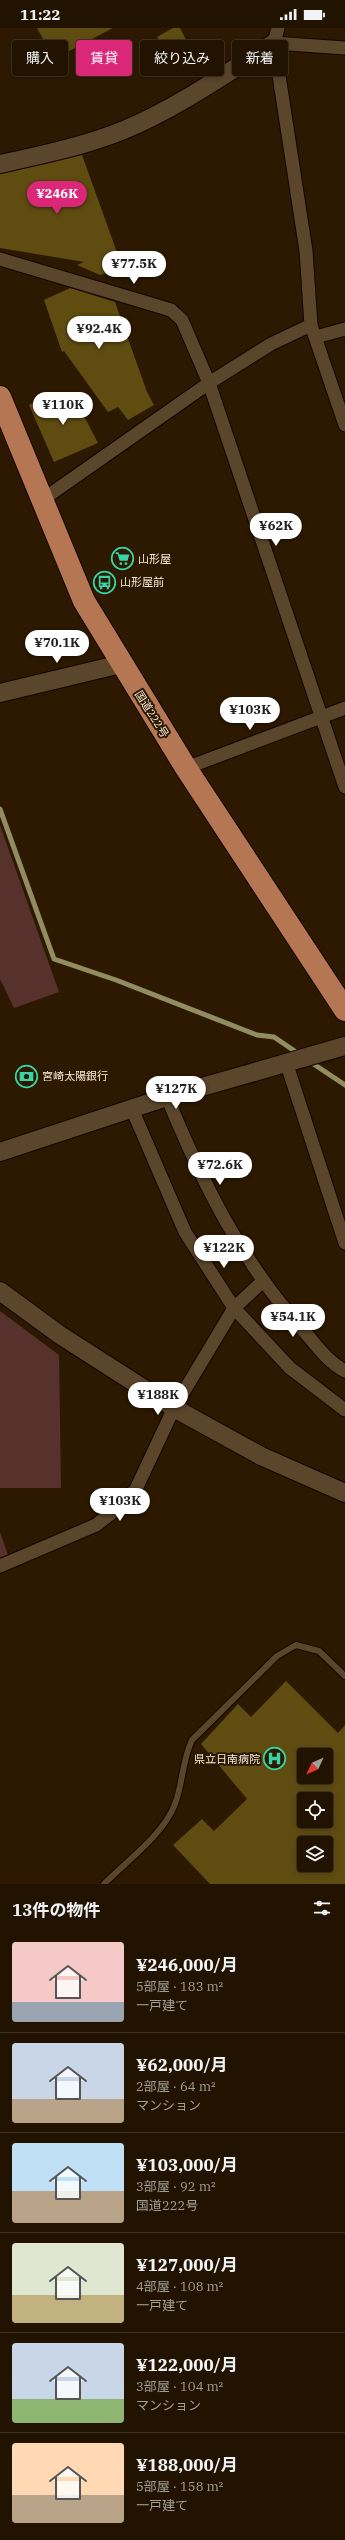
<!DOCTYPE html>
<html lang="ja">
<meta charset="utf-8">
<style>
:root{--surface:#221301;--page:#2e2010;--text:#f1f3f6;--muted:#a29e99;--line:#3f3223;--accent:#db2777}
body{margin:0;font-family:"IBM Plex Serif","Noto Sans JP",serif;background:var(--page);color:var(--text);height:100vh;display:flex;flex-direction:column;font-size:15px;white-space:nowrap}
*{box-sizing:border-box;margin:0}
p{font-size:13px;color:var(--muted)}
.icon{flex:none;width:22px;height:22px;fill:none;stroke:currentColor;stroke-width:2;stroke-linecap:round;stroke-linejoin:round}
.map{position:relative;height:1856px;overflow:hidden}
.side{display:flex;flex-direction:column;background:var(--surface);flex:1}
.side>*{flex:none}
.top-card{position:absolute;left:12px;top:12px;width:321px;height:36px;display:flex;gap:8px}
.needle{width:26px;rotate:226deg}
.controls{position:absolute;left:297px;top:1720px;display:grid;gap:8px}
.controls a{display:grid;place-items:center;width:36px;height:36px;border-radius:4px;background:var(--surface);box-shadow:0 2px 6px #0003,0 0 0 1px var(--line);font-size:20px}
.price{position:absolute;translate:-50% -34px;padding:0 9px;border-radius:14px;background:#fff;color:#222;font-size:13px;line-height:26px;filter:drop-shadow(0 1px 2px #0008)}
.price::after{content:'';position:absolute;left:50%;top:24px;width:12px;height:9px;margin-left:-6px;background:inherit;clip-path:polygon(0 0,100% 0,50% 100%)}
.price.selected{background:var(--accent);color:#fff}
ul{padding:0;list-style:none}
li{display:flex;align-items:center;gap:12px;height:100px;padding:0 12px}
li+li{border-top:1px solid var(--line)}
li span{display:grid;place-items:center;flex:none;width:112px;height:80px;border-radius:4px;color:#555}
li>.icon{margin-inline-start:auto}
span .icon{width:48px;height:48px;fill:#fffc;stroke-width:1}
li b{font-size:17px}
h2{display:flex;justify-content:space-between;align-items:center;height:48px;padding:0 12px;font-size:17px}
.pill{padding:0 14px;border-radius:4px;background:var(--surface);box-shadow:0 2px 6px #0003,0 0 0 1px var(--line);font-size:14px;line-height:36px}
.pill.selected{background:var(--accent);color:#fff}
.status{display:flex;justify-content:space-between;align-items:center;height:28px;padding:0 20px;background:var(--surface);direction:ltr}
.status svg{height:11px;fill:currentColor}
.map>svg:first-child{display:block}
.green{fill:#57322c}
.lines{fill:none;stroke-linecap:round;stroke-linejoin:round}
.stream{stroke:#918d61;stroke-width:5}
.building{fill:#5f4c11;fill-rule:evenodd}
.lane-casing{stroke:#140400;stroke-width:8}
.street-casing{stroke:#140400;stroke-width:15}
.secondary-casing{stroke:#140400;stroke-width:20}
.highway-casing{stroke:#140400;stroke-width:24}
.lane{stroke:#5b452b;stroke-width:6}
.street{stroke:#5b452b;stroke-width:13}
.secondary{stroke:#5b452b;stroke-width:18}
.highway{stroke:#b47653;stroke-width:22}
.labels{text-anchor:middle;stroke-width:4;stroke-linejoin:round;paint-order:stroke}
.poi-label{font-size:11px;fill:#f9ebdc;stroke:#2d1901;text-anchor:start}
.street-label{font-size:11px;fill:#f9ebdc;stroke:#2d1901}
</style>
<div class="status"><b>11:22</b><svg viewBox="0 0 49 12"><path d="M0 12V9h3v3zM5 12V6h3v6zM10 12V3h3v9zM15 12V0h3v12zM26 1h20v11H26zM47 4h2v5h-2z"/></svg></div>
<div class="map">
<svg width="345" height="1856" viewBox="0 0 345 1856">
<rect width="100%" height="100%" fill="#2d1901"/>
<!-- green -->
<g class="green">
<polygon points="0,797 59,964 14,980 0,951"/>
<polygon points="0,1283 59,1327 61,1460 0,1460"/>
<polygon points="0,1504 10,1533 0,1538"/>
</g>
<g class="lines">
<!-- stream -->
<g class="stream">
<polyline points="0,781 54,931 116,952 257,1007 274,1009 299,1026"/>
<polyline points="309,1033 345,1057"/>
</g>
</g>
<!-- building -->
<g class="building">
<polygon points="37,0 113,0 54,31"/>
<polygon points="173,0 180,0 196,31 176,42 157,9"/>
<polygon points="82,127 123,241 100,247 77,237 84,234 0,220 0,146"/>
<polygon points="70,260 115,274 147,364 154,377 128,392 118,379 108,384 64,323 62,324 44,272"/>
<polygon points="50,365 56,373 72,365 98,415 54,434 29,377"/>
<path d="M 286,1653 L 338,1705 L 345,1697 L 345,1856 L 210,1856 L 173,1817 L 202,1791 L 214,1803 L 247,1771 L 201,1716 L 238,1676 L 251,1689 ZM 304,1727 L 326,1727 L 326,1749 L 304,1749 ZM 304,1771 L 326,1771 L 326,1793 L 304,1793 ZM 304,1815 L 326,1815 L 326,1837 L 304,1837 Z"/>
</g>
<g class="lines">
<defs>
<path id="lane" d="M 104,1856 C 127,1833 164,1806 175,1776 C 183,1755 182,1733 192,1712 L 277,1628 L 296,1617 L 319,1623 L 345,1648"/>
<g id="street">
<polyline points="278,0 274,15 306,223 311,297 345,397"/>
<polyline points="274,15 345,20"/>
<polyline points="0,231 171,282 182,292 209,355 345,759"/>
<polyline points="316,309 345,301"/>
<polyline points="42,472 209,355 271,316 311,297"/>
<polyline points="186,740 345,680"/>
<polyline points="287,1037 345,1215"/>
<path d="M 167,1069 C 202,1154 242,1235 304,1303 C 316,1317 328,1334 345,1343"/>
<polyline points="132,1081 185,1204 234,1280 290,1340 345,1382"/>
<polyline points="0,1538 96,1497 118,1480 136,1461 174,1380 234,1280 263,1253"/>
</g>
<g id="secondary">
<path d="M 0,136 C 41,127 85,118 124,102 C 177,80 225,46 274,15"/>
<polyline points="0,665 121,636"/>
<polyline points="0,1124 167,1069 345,1018"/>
<polyline points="0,1263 60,1307 174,1380 261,1428 345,1465"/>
</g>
<polyline id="highway" points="0,369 84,573 186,740 345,982"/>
</defs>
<!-- lane casing -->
<use href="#lane" class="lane-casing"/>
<!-- street casing -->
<use href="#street" class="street-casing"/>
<!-- secondary casing -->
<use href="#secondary" class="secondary-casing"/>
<!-- highway casing -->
<use href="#highway" class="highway-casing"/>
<!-- lane -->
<use href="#lane" class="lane"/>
<!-- street -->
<use href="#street" class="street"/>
<!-- secondary -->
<use href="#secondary" class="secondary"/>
<!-- highway -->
<use href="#highway" class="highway"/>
</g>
<!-- icons -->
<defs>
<symbol id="supermarket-ring" viewBox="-11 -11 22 22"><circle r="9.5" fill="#2d1901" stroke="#38d4a6" stroke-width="1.5"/><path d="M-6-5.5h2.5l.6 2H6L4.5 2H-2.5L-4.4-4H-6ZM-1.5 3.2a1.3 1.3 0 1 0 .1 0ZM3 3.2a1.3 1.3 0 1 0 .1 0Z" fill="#38d4a6"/></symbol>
<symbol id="bus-ring" viewBox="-11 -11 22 22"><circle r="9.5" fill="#2d1901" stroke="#38d4a6" stroke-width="1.5"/><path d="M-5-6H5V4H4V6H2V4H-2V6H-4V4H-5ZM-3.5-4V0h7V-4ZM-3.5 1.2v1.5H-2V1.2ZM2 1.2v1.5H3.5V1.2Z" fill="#38d4a6"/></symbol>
<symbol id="bank-ring" viewBox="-11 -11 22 22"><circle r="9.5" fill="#2d1901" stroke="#38d4a6" stroke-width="1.5"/><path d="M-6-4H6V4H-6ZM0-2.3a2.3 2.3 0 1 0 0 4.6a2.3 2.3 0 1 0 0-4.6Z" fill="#38d4a6"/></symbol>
<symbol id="hospital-ring" viewBox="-11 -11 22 22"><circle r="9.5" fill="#2d1901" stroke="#38d4a6" stroke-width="1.5"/><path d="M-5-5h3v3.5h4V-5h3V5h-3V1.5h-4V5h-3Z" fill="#38d4a6"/></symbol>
</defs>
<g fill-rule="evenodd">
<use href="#supermarket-ring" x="110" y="518" width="25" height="25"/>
<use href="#bus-ring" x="92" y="542" width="25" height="25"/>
<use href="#bank-ring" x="14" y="1036" width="25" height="25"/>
<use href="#hospital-ring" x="262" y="1718" width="25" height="25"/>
</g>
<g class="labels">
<!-- poi labels -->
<g class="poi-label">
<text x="138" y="535">山形屋</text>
<text x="120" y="558">山形屋前</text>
<text x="42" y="1052">宮崎太陽銀行</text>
<text x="260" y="1735" text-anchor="end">県立日南病院</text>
</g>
<!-- street labels -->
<g class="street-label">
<text transform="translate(152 686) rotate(58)" y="4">国道222号</text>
</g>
</g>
</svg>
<div class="controls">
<a><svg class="needle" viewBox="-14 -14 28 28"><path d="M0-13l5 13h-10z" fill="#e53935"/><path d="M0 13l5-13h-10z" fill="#a29e99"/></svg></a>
<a><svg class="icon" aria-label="locate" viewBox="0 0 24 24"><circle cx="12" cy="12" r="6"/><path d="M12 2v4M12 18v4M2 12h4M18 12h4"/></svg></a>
<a><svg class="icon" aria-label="layers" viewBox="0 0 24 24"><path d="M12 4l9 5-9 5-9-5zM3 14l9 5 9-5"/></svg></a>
</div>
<b class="price selected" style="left:57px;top:187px">¥246K</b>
<b class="price" style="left:134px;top:257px">¥77.5K</b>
<b class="price" style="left:99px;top:322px">¥92.4K</b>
<b class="price" style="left:63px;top:398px">¥110K</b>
<b class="price" style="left:276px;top:519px">¥62K</b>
<b class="price" style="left:57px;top:636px">¥70.1K</b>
<b class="price" style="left:250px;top:703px">¥103K</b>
<b class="price" style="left:176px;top:1082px">¥127K</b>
<b class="price" style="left:220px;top:1158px">¥72.6K</b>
<b class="price" style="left:224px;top:1241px">¥122K</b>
<b class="price" style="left:293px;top:1310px">¥54.1K</b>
<b class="price" style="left:158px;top:1388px">¥188K</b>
<b class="price" style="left:120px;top:1494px">¥103K</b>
<div class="top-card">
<a class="pill">購入</a>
<a class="pill selected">賃貸</a>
<a class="pill">絞り込み</a>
<a class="pill">新着</a>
</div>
</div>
<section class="side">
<h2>13件の物件<svg class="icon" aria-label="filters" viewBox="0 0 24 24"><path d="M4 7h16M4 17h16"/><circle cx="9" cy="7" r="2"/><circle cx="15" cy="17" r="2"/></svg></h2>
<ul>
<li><span style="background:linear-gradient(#f6c9c9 75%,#9aa5b1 0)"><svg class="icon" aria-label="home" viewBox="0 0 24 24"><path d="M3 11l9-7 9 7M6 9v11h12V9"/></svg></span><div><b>¥246,000/月</b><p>5部屋 · 183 m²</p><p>一戸建て</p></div></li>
<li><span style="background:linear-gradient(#c9d6e8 70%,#b9a48a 0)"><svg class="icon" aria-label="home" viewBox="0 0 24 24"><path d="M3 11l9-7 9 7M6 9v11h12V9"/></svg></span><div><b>¥62,000/月</b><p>2部屋 · 64 m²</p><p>マンション</p></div></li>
<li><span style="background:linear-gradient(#bfe0f5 60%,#b9a48a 0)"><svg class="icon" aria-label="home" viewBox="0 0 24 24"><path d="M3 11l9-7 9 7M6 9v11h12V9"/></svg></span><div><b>¥103,000/月</b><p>3部屋 · 92 m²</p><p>国道222号</p></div></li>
<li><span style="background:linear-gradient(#dfe7d0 65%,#c2b280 0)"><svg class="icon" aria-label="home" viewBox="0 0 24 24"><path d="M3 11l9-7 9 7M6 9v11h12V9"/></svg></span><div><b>¥127,000/月</b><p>4部屋 · 108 m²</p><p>一戸建て</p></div></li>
<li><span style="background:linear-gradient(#c9d6e8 70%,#8fb573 0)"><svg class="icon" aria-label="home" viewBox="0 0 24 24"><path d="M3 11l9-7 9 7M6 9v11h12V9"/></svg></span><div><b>¥122,000/月</b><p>3部屋 · 104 m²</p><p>マンション</p></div></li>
<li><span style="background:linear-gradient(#ffd9b3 65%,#b9a48a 0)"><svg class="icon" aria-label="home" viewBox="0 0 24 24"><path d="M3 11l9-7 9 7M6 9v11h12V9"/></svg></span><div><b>¥188,000/月</b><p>5部屋 · 158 m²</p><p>一戸建て</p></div></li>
</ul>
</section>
